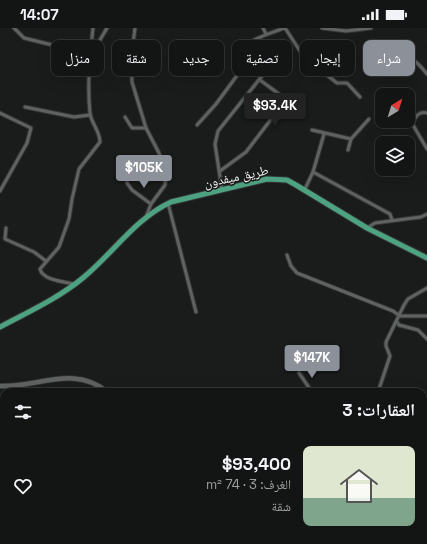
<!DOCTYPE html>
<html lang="ar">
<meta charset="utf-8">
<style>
:root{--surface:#131514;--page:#1c1e1d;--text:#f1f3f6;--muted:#9d9fa0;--line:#323434;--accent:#8c9099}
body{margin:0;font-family:"Space Grotesk","Noto Naskh Arabic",sans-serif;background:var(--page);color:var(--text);direction:rtl;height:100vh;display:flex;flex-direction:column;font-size:15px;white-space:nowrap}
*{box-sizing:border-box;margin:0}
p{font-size:13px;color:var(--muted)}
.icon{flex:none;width:22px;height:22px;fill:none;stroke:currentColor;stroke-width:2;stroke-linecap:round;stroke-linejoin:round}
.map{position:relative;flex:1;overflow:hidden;direction:ltr}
.details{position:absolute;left:0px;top:360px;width:427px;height:156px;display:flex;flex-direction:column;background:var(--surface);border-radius:12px 12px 0 0;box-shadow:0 4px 16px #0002,0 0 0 1px var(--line);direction:rtl}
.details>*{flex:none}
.guide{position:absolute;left:12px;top:12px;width:403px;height:36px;direction:rtl;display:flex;gap:8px}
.needle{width:26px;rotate:38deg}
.fabs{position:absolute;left:375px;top:60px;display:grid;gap:8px}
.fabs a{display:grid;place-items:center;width:40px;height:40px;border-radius:8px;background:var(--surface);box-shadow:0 4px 16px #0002,0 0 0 1px var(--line);font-size:20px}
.price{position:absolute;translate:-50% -34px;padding:0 9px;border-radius:4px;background:var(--accent);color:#fff;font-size:13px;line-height:26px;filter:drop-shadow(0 1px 2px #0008)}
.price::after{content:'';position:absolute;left:50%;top:24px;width:12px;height:9px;margin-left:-6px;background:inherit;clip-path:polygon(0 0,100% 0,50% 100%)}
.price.active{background:#222;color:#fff}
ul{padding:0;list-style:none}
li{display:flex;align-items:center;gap:12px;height:100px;padding:0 12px}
li span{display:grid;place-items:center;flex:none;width:112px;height:80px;border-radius:8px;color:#555}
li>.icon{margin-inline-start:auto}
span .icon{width:48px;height:48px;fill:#fffc;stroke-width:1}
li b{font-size:17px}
h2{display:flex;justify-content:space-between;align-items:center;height:48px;padding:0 12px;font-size:17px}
.pill{padding:0 14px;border-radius:8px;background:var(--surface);box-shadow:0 4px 16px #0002,0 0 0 1px var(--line);font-size:14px;line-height:36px}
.pill.active{background:var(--accent);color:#fff}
.status{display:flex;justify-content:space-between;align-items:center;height:28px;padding:0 20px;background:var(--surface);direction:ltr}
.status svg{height:11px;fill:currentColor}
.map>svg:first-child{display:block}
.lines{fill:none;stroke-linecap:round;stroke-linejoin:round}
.street-casing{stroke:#343535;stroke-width:5}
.secondary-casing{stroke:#343535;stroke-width:6}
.primary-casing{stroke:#343535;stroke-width:7}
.street{stroke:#5e6260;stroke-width:3}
.secondary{stroke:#5e6260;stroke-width:4.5}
.primary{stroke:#4da282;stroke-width:5}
.labels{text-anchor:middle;stroke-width:3;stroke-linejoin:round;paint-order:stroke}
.street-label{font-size:13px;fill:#f1f3f2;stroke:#191c1a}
</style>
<div class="status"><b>14:07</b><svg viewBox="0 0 49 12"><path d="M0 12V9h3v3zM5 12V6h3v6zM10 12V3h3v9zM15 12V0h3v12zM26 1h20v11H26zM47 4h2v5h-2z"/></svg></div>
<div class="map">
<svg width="427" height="516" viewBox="0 0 427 516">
<rect width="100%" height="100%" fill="#191c1a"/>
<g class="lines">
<defs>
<g id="street">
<polyline points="14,0 24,10 89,26"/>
<polyline points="135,0 131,32 132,54 146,100 159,125 166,144 165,157 151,176 146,189"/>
<polyline points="263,0 266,6"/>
<polyline points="285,0 300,23 313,36 337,55 347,55 360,69"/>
<polyline points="322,0 346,3 371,0"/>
<path d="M 385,19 C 405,26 414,29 427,46"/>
<polyline points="90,23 97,17 107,0"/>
<polyline points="25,79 74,89 90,87"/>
<polyline points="0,85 31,100 27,115 0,163"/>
<path d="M 427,85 C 419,83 414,89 413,97 L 427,121"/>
<polyline points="125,89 132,100 146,100"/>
<polyline points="197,97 216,76 247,34"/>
<polyline points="312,102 351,111 369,91"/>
<polyline points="348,122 351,111"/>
<polyline points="220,143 246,124 282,77 283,69 260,52"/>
<polyline points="313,144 390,186 392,192"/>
<polyline points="127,155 132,162 151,176"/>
<polyline points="305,161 313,144 324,106"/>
<path d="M 222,162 L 215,116 L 218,103 L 262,48 L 241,29 L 241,23 C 251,10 269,6 284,0"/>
<polyline points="168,175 196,284"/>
<polyline points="6,200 5,211 34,224 46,233"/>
<polyline points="367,200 375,195 421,189 427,186"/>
<polyline points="287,227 291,238 297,245 393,283 400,288 427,288"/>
<path d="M 74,256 C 65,254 42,252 40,241 L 59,219 L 69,191 L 72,171 L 79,141 L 100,114 C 100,103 91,95 90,85 C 87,57 90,28 93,0"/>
<polyline points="397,294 399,297 418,302 427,311"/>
<polyline points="299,345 312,364"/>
<polyline points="378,364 390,328 386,318 386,314 404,277 408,271 427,260"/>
<polyline points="427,384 425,391 427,396"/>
<polyline points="127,512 127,516"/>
<polyline points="311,516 313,512"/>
</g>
<g id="secondary">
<path d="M 0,358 C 36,360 75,336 107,364"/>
<polyline points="287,512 293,516"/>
</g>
<path id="primary" d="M 0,299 C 28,284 59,270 84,249 C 113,225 136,190 171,174 L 267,151 L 287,152 L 296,157 L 367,200 L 427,230"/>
</defs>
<!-- street casing -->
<use href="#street" class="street-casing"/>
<!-- secondary casing -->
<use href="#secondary" class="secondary-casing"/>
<!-- primary casing -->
<use href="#primary" class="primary-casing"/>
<!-- street -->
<use href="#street" class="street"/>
<!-- secondary -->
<use href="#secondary" class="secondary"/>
<!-- primary -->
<use href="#primary" class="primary"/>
</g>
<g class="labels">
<!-- street labels -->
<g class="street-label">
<text transform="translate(236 148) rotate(-12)" y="5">طريق ميفدون</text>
</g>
</g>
</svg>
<div class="fabs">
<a><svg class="needle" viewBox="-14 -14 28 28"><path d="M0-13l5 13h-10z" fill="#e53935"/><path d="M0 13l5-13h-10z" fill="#9d9fa0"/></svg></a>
<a><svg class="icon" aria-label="layers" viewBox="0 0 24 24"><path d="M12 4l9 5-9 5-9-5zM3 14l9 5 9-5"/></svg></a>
</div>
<b class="price active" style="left:275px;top:99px">$93.4K</b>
<b class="price" style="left:144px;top:161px">$105K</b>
<b class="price" style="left:312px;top:351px">$147K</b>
<div class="guide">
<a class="pill active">شراء</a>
<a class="pill">إيجار</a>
<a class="pill">تصفية</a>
<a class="pill">جديد</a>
<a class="pill">شقة</a>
<a class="pill">منزل</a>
</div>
<section class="details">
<h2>العقارات: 3<svg class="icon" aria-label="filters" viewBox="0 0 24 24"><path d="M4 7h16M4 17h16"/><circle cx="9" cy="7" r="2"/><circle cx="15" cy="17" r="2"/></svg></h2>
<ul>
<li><span style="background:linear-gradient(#dfe7d0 65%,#7fa58c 0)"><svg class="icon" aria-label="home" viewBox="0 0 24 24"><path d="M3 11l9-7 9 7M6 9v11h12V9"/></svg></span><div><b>$93,400</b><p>الغرف: 3 · 74 m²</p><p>شقة</p></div><svg class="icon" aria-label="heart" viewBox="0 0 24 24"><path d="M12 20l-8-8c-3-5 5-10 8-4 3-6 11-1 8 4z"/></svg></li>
</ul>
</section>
</div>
